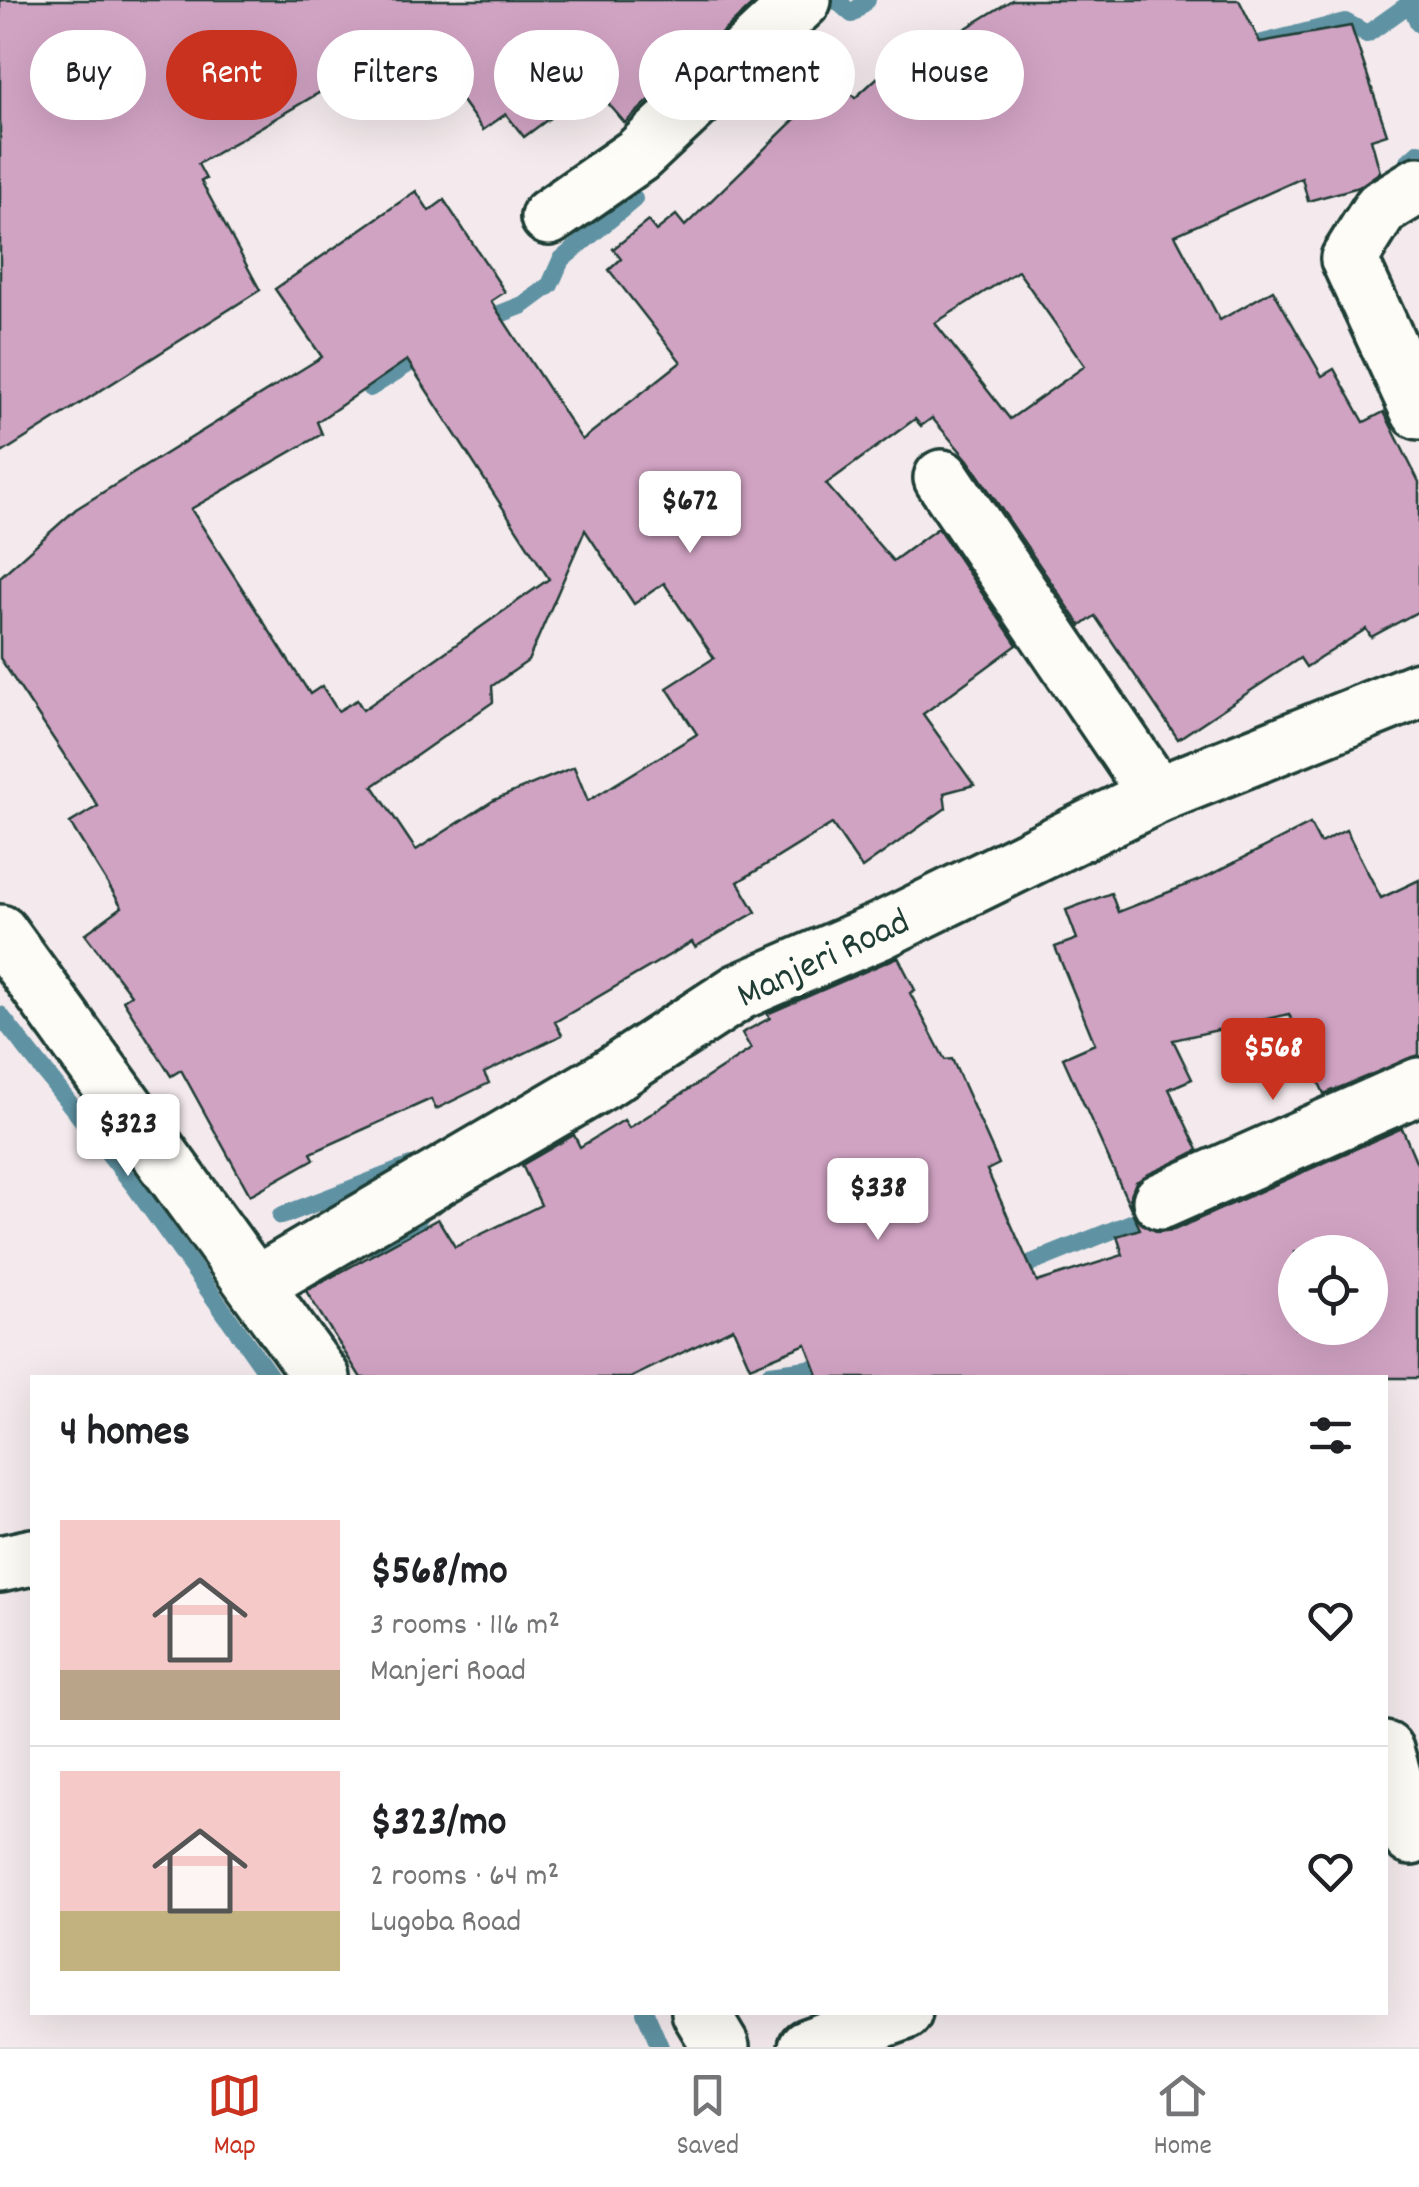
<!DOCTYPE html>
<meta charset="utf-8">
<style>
:root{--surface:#fff;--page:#f6f6f6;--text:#202124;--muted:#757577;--line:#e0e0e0;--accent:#c8321e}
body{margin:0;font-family:Dekko,sans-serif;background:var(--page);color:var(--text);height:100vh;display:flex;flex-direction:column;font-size:38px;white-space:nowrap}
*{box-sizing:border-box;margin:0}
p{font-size:32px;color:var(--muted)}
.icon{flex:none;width:55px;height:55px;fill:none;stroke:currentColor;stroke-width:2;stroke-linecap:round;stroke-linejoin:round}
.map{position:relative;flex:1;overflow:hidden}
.panel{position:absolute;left:30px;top:1375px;width:1358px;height:640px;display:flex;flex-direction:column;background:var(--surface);border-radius:0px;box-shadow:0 10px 40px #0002}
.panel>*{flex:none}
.top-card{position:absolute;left:30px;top:30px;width:1360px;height:90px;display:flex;gap:20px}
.buttons{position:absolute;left:1278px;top:1235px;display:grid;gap:20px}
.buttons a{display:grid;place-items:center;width:110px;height:110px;border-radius:50%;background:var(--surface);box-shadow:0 10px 40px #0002;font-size:50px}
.price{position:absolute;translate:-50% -85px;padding:0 22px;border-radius:10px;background:#fff;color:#222;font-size:32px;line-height:65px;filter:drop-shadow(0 2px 5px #0008)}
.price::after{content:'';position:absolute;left:50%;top:60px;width:30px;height:22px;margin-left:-15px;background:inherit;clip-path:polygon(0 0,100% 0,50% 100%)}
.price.on{background:var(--accent);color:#fff}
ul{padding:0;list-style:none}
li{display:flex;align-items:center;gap:30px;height:250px;padding:0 30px}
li+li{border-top:2px solid var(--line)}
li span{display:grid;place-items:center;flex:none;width:280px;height:200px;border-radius:0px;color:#555}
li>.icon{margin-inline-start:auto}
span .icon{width:120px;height:120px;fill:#fffc;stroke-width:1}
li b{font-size:42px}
h2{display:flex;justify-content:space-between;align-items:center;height:120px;padding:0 30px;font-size:42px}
.pill{padding:0 35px;border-radius:45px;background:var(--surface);box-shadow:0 10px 40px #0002;font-size:35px;line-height:90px}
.pill.on{background:var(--accent);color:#fff}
.tabs{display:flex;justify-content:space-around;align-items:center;height:140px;border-top:2px solid var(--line);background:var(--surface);font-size:28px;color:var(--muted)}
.tabs a{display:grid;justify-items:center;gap:5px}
.tabs .on{color:var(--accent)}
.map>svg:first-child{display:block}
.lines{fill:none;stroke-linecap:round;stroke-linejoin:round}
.stream{stroke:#5f92a2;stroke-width:18}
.building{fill:#d1a3c3;stroke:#1f3d34;stroke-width:2.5;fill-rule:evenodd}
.street-casing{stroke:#1f3d34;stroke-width:62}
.secondary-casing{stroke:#1f3d34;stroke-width:62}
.street{stroke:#fdfcf7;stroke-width:55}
.secondary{stroke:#fdfcf7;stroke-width:55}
.labels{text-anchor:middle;stroke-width:10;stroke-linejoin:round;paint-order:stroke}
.street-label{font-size:38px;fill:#1f3d34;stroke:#fdfcf7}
</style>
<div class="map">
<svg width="1419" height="2047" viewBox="0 0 1419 2047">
<rect width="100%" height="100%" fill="#f4eaed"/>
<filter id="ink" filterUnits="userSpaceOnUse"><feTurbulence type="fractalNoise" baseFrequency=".01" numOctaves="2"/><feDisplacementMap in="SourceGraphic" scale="20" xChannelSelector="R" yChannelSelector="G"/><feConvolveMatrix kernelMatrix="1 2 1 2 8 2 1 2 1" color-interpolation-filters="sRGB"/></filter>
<g filter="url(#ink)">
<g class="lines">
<!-- stream -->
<g class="stream">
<polyline points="836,0 852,14 867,0"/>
<polyline points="1409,0 1419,24"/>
<polyline points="1255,45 1345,22 1367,34 1409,4"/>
<polyline points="1402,180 1408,162 1419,152"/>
<polyline points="477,323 523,305 550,285 561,260 634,199"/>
<polyline points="370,388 429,351"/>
<polyline points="0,1015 136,1188 271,1378"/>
<polyline points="281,1216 411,1166"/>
<polyline points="378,1254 411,1230 426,1206"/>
<polyline points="1007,1273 1163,1210"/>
<polyline points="770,1374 815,1368 835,1354"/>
<polyline points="645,2012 660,2047"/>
</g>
</g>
<!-- building -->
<g class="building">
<polygon points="0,0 757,0 625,123 593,86 524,137 506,114 483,130 438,68 393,96 376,68 346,87 341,80 198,164 206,179 201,181 260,290 0,454"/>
<path d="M 1012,0 L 1239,0 L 1260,42 L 1351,26 L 1387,134 L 1371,139 L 1380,172 L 1359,187 L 1308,201 L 1302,178 L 1175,235 L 1220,320 L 1273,290 L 1322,376 L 1334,369 L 1364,422 L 1384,412 L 1419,482 L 1419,611 L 1371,637 L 1366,629 L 1306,667 L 1300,658 L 1178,739 L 1095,616 L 1081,626 L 968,460 L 932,418 L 921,426 L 915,419 L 826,484 L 893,561 L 938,528 L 1017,645 L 923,714 L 974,785 L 944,793 L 946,808 L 862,868 L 832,824 L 738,882 L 756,912 L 695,947 L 692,942 L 555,1022 L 562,1035 L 484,1073 L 489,1083 L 436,1109 L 431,1099 L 311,1153 L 314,1159 L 250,1195 L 181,1070 L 171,1076 L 123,1000 L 131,995 L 85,934 L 122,907 L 70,823 L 98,806 L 0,658 L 0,577 L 76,509 L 322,357 L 275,289 L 416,191 L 429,211 L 444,200 L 505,292 L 491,301 L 582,440 L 681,362 L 609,270 L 621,259 L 613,249 L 648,221 L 656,231 L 676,215 L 685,226 L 836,79 L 855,98 L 878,77 L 881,80 ZM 1018,271 L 1085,366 L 1010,419 L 935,323 ZM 407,360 L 549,579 L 363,710 L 357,700 L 338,711 L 322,686 L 310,694 L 191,509 L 322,434 L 317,422 ZM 585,530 L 634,604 L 664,583 L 714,658 L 667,688 L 697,734 L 588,801 L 574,767 L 494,800 L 416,850 L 373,786 L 493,702 L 492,686 L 528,661 Z"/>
<polygon points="1310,824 1320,843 1346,830 1381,898 1419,880 1419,1055 1324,1094 1289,1014 1173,1040 1192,1079 1169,1089 1198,1150 1136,1182 1130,1197 1132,1211 1063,1058 1095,1044 1055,947 1077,939 1066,910 1111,893 1118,912 1202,879"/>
<path d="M 898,957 L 915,990 L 910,993 L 945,1060 L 952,1059 L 999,1164 L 987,1170 L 1037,1282 L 1123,1255 L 1117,1236 L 1140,1229 L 1134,1216 L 1157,1232 L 1174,1230 L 1402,1128 L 1419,1168 L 1419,1378 L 819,1378 L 806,1344 L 750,1367 L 733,1328 L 630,1378 L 361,1378 L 306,1291 L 438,1219 L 455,1247 L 541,1205 L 522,1165 L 574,1135 L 580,1147 L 624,1120 L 629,1128 L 751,1049 L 742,1033 L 770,1018 L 767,1014 ZM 1295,1252 L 1370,1252 L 1370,1328 L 1295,1328 Z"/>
</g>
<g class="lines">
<defs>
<g id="street">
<polyline points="1419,185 1381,208 1349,259 1419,411"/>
<polyline points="549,217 638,155 803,0"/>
<polyline points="942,478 1157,795"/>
<polyline points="1161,1201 1419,1086"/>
<polyline points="257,1284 603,1081 739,992 878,932 1157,795 1419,690"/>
<polyline points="0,1564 32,1557"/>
<polyline points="1385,1750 1411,1837"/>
<polyline points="807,2047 904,2012"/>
</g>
<g id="secondary">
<polyline points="0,933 322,1378"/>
<polyline points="700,2012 721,2047"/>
</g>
</defs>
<!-- street casing -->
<use href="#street" class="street-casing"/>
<!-- secondary casing -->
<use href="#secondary" class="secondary-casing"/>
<!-- street -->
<use href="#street" class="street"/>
<!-- secondary -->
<use href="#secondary" class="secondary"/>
</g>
</g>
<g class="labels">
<!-- street labels -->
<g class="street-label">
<text transform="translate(822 956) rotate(-25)" y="13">Manjeri Road</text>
</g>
</g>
</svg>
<div class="buttons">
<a><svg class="icon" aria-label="locate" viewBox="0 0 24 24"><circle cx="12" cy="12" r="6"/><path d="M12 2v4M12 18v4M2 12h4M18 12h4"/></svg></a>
</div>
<b class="price" style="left:690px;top:556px">$672</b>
<b class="price on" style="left:1273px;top:1103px">$568</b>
<b class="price" style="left:128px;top:1179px">$323</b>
<b class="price" style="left:878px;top:1243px">$338</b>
<div class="top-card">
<a class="pill">Buy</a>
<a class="pill on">Rent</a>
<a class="pill">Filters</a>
<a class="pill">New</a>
<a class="pill">Apartment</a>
<a class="pill">House</a>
</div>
<section class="panel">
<h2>4 homes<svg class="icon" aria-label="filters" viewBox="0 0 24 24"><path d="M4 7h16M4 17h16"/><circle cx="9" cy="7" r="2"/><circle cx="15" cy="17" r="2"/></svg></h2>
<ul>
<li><span style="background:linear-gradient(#f6c9c9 75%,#b9a48a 0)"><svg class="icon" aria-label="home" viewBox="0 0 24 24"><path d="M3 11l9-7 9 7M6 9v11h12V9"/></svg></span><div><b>$568/mo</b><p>3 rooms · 116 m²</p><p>Manjeri Road</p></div><svg class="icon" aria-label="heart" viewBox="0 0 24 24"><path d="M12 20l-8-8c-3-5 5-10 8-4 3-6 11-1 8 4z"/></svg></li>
<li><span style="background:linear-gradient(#f6c9c9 70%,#c2b280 0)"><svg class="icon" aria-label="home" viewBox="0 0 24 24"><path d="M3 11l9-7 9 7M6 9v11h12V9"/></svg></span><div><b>$323/mo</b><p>2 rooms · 64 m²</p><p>Lugoba Road</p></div><svg class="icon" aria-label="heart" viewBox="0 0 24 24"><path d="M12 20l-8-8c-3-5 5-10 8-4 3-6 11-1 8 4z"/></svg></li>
</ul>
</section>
</div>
<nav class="tabs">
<a class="on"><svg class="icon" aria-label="map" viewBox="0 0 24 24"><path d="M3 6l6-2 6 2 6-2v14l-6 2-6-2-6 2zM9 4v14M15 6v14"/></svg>Map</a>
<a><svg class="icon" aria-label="saved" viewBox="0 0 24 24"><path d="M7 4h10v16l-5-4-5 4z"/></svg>Saved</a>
<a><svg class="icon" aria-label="home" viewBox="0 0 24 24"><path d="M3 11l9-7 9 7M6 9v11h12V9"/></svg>Home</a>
</nav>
